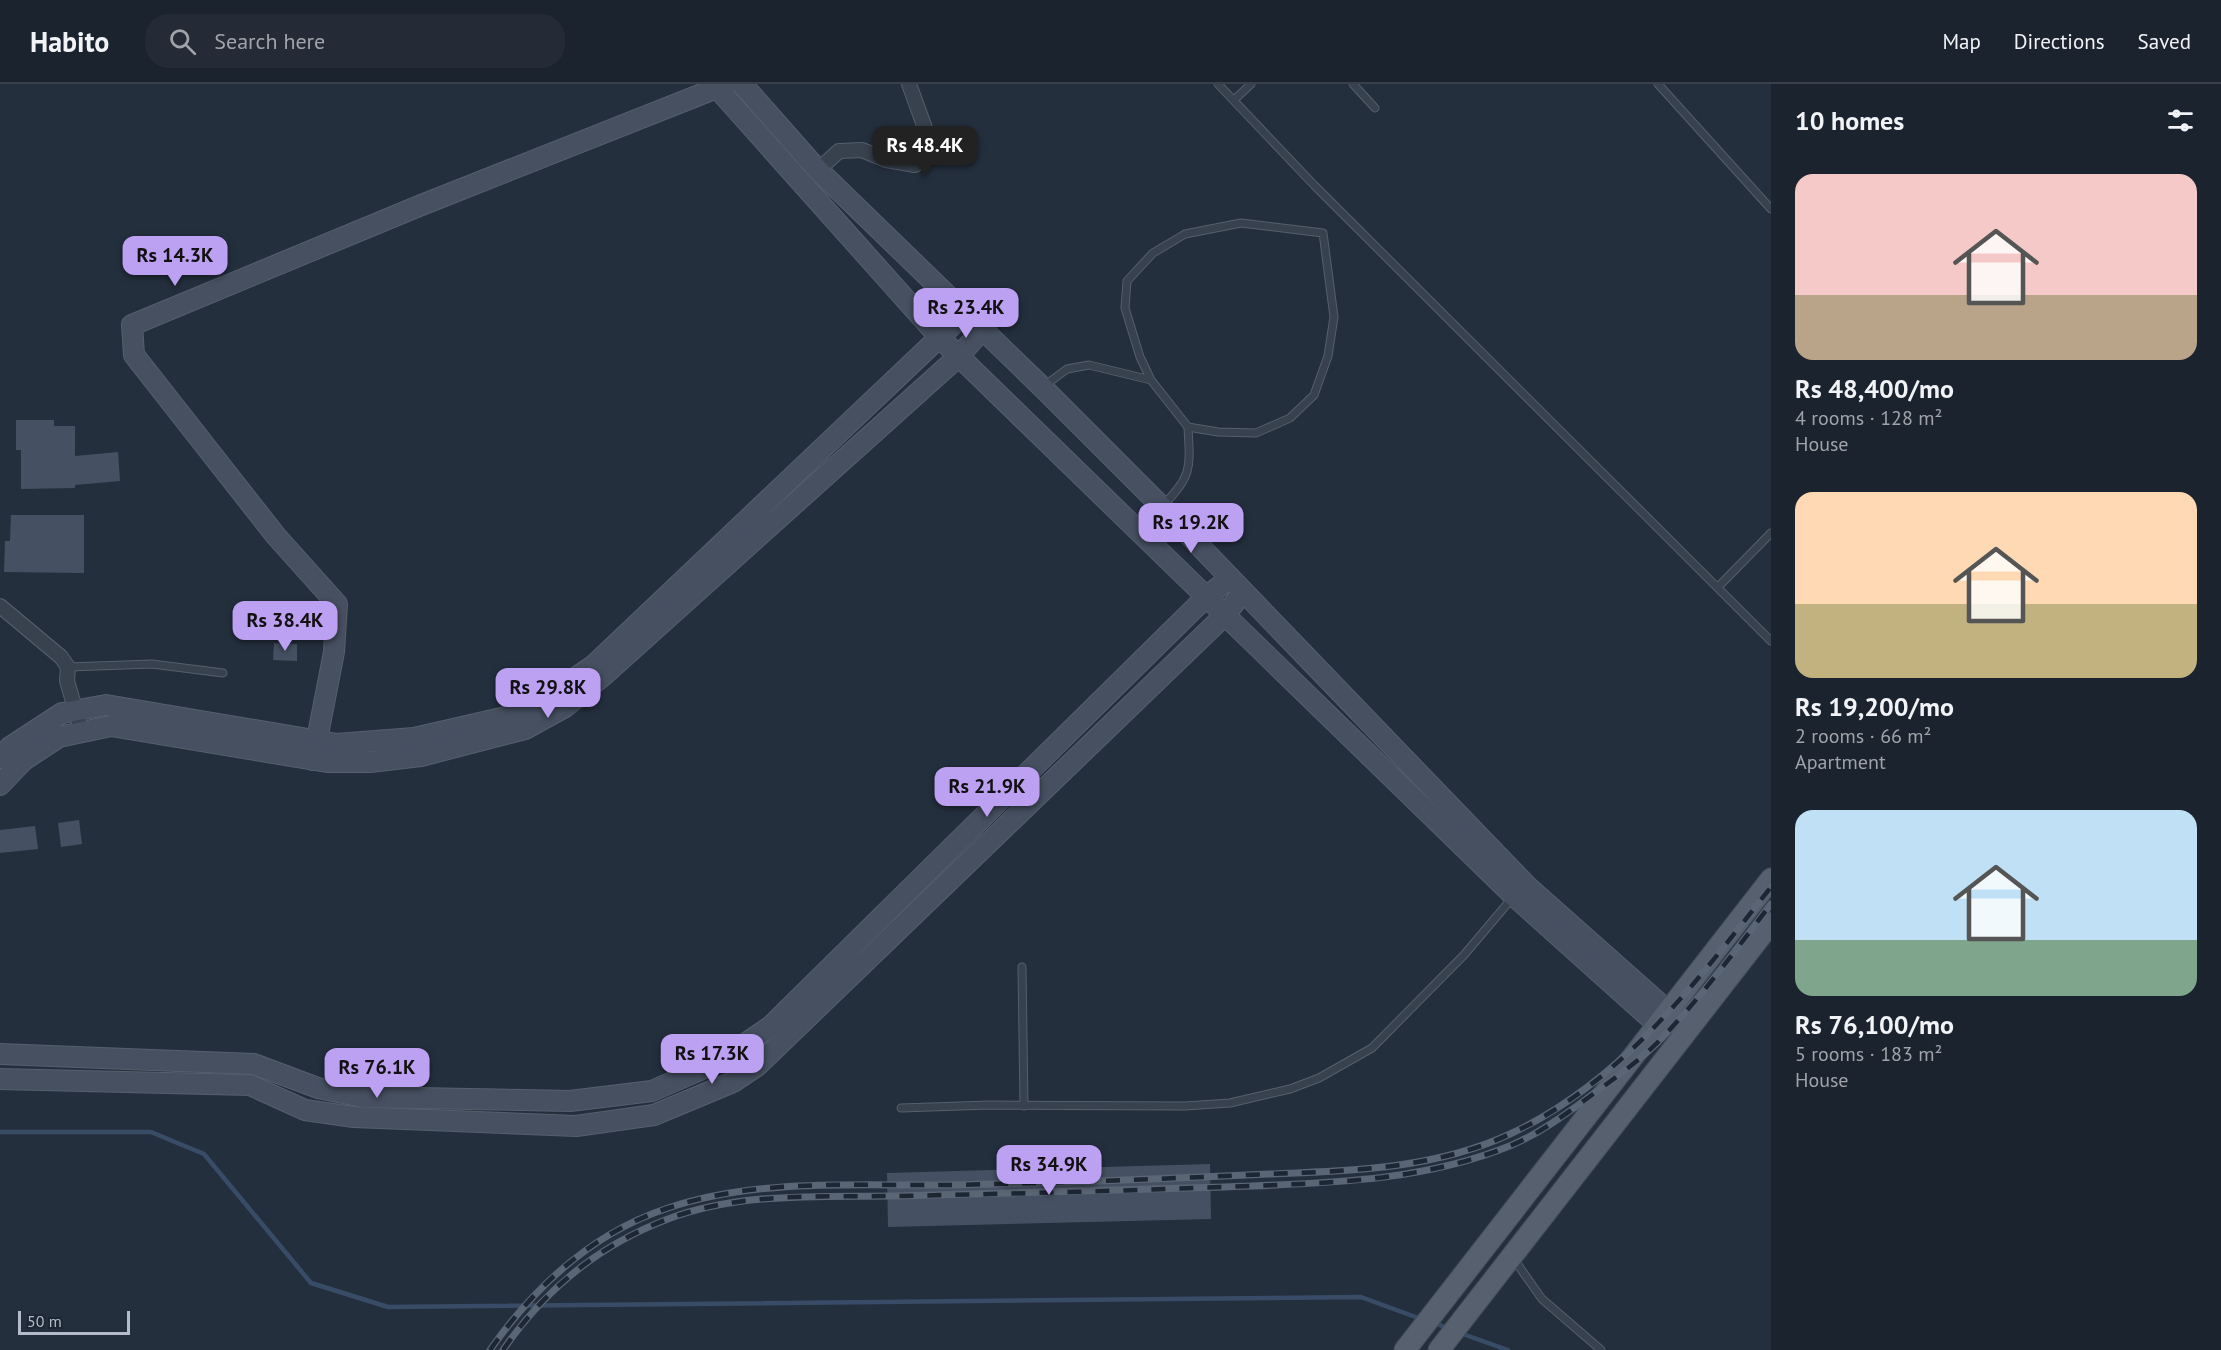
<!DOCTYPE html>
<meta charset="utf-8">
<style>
:root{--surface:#1b232e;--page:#242b36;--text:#f1f3f6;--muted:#a0a4aa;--line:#39404a;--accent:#bca0f2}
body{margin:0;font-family:"PT Sans",sans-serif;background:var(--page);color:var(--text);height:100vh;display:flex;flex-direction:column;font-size:22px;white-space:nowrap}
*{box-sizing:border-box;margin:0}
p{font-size:20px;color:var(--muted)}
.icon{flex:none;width:33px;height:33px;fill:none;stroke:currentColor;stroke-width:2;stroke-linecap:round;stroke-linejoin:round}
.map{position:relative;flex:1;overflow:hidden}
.side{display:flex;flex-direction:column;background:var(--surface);width:450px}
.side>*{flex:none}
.scale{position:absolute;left:18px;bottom:15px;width:112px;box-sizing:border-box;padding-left:6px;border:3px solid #b4bcc9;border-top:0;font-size:16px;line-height:21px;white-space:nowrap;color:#b4bcc9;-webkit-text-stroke:4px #1d2633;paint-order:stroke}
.price{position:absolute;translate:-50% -51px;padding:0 14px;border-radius:12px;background:var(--accent);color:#111;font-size:20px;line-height:39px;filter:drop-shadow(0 2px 3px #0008)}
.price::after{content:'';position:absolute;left:50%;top:36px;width:18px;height:14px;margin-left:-9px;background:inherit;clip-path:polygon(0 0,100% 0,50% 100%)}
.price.active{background:#222;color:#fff}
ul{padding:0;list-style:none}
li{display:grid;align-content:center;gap:12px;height:318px;padding:0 24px}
li span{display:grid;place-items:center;height:186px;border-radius:18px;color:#555}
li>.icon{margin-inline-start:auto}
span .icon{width:108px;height:108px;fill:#fffc;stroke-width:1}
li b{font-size:26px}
h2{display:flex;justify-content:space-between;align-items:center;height:72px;padding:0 24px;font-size:26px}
header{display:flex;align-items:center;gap:36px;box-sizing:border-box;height:84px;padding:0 30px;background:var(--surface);border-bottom:2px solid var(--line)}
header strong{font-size:28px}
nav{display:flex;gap:33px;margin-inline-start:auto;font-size:21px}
.search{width:420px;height:54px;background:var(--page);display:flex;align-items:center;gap:15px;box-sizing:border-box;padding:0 21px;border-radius:24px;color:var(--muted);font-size:22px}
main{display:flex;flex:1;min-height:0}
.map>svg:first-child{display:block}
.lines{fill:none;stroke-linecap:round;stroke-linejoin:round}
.stream{stroke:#394c67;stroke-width:4.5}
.building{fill:#455162}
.lane-casing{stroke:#565f6c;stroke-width:9}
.street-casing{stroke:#565f6c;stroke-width:16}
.secondary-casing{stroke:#565f6c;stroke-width:22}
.primary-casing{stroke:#414a57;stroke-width:23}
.lane{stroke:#38414e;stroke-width:7}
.street{stroke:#38414e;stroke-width:14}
.secondary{stroke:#465061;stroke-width:20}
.primary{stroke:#56606e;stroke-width:21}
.rail-casing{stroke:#5a6575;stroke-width:7}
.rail{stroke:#1d2633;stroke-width:4.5;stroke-dasharray:14;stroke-linecap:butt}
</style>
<header>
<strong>Habito</strong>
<div class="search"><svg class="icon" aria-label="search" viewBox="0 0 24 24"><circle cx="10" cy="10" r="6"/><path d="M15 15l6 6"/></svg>Search here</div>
<nav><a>Map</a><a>Directions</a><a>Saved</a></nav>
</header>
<main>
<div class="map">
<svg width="1771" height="1266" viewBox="0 0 1771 1266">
<rect width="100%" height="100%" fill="#242f3e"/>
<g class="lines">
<!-- stream -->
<g class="stream">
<polyline points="0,1048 151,1048 204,1070 311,1199 388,1223 1361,1213 1421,1235"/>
<polyline points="1432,1238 1450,1245"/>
<polyline points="1460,1249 1508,1266"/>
</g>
</g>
<!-- building -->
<g class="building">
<polygon points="16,336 54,336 54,342 75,342 75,372 118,368 120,397 75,401 75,404 21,405 21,366 16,366"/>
<polygon points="11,431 84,431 84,489 4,488 5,457 10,457"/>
<polygon points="274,559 297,560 297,577 273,576"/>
<polygon points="79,736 82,760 61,763 58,739"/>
<polygon points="35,742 38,765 0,769 0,746"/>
<polygon points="1210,1080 1211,1135 888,1143 887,1089"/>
</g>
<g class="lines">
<defs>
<g id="lane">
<polyline points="1218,0 1314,101 1771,557"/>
<polyline points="1353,0 1375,24"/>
<polyline points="1658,0 1771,125"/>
<polyline points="1234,16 1251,0"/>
<polyline points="1044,302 1067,285 1089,281 1151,296 1140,273 1125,224 1127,197 1153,169 1185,150 1241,139 1323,149 1334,233 1328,272 1314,311 1290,334 1256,349 1218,348 1188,343 1151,296"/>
<path d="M 1163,421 C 1193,392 1190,382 1188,343"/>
<polyline points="1718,503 1771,449"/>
<polyline points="68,583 152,580 223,589"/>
<polyline points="1022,883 1024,1022"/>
<polyline points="901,1024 989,1021 1185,1022 1230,1019 1290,1005 1319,994 1372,964 1464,871 1513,813"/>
<polyline points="1513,1174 1542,1215 1601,1266"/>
</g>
<g id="street">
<polyline points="818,86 839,67 862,66 886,76 915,81 927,65 925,44 909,0"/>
<polyline points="0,522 61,573 68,583 67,597 82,648"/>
</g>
<g id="secondary">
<polyline points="742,0 818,86 1042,303 1162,423 1527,802 1669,928"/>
<polyline points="718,5 940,254 1514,812 1659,942"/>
<polyline points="0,674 10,663 62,629 106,621 337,660 414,654 523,629 593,582 964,230"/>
<polyline points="313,676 334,568 337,520 276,452 134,271 132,241 419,122 727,0"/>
<polyline points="0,701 24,676 59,653 111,642 327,678 370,678 421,672 525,645 565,623 604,591 959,272 982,246"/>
<polyline points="0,970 254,980 318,1004 363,1013 570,1017 652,1007 718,978 771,942 1207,512 1229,495"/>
<polyline points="0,995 250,1001 305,1026 354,1033 576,1042 654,1031 733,998 757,982 1226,530 1242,509"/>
</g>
<g id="primary">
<polyline points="1405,1266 1771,795"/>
<polyline points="1439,1266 1771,839"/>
</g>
</defs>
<!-- lane casing -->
<use href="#lane" class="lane-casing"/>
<!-- street casing -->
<use href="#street" class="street-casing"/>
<!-- secondary casing -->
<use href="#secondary" class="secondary-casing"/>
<!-- primary casing -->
<use href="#primary" class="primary-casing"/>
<!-- lane -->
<use href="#lane" class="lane"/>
<!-- street -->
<use href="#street" class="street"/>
<!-- secondary -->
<use href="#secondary" class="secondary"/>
<!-- primary -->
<use href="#primary" class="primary"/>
<defs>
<g id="rail">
<path d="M 490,1266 C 535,1202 592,1149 668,1124 C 757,1094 857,1102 949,1101 C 1056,1099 1162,1095 1269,1090 C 1350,1087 1435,1085 1510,1050 C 1623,998 1697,897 1771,803"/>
<path d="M 503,1266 C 545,1205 599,1161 668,1135 C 739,1108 820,1113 895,1112 C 1004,1110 1114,1107 1224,1103 C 1321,1099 1420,1099 1512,1061 C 1538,1050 1562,1033 1585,1016 C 1609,998 1636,980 1658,958 C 1699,916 1735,867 1771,820"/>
</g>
</defs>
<!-- rail casing -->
<use href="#rail" class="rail-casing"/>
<!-- rail -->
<use href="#rail" class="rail"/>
</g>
</svg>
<div class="scale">50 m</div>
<b class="price active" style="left:925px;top:93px">Rs 48.4K</b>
<b class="price" style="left:175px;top:203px">Rs 14.3K</b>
<b class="price" style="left:966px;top:255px">Rs 23.4K</b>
<b class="price" style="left:1191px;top:470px">Rs 19.2K</b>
<b class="price" style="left:285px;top:568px">Rs 38.4K</b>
<b class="price" style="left:548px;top:635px">Rs 29.8K</b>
<b class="price" style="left:987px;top:734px">Rs 21.9K</b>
<b class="price" style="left:712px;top:1001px">Rs 17.3K</b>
<b class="price" style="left:377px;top:1015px">Rs 76.1K</b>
<b class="price" style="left:1049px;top:1112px">Rs 34.9K</b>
</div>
<section class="side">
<h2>10 homes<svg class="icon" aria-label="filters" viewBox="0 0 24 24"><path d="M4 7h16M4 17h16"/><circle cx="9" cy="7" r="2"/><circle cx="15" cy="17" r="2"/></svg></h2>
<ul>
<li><span style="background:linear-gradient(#f6c9c9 65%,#b9a48a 0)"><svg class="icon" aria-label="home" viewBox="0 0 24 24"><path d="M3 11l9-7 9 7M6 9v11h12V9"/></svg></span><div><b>Rs 48,400/mo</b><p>4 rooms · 128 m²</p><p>House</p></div></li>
<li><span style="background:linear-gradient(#ffd9b3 60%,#c2b280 0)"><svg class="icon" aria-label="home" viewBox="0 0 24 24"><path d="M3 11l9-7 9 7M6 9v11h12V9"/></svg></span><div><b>Rs 19,200/mo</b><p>2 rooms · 66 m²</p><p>Apartment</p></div></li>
<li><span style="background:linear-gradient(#bfe0f5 70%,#7fa58c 0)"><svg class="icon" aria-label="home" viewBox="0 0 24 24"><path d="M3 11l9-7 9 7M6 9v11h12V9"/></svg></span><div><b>Rs 76,100/mo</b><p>5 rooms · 183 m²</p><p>House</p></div></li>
</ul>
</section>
</main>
